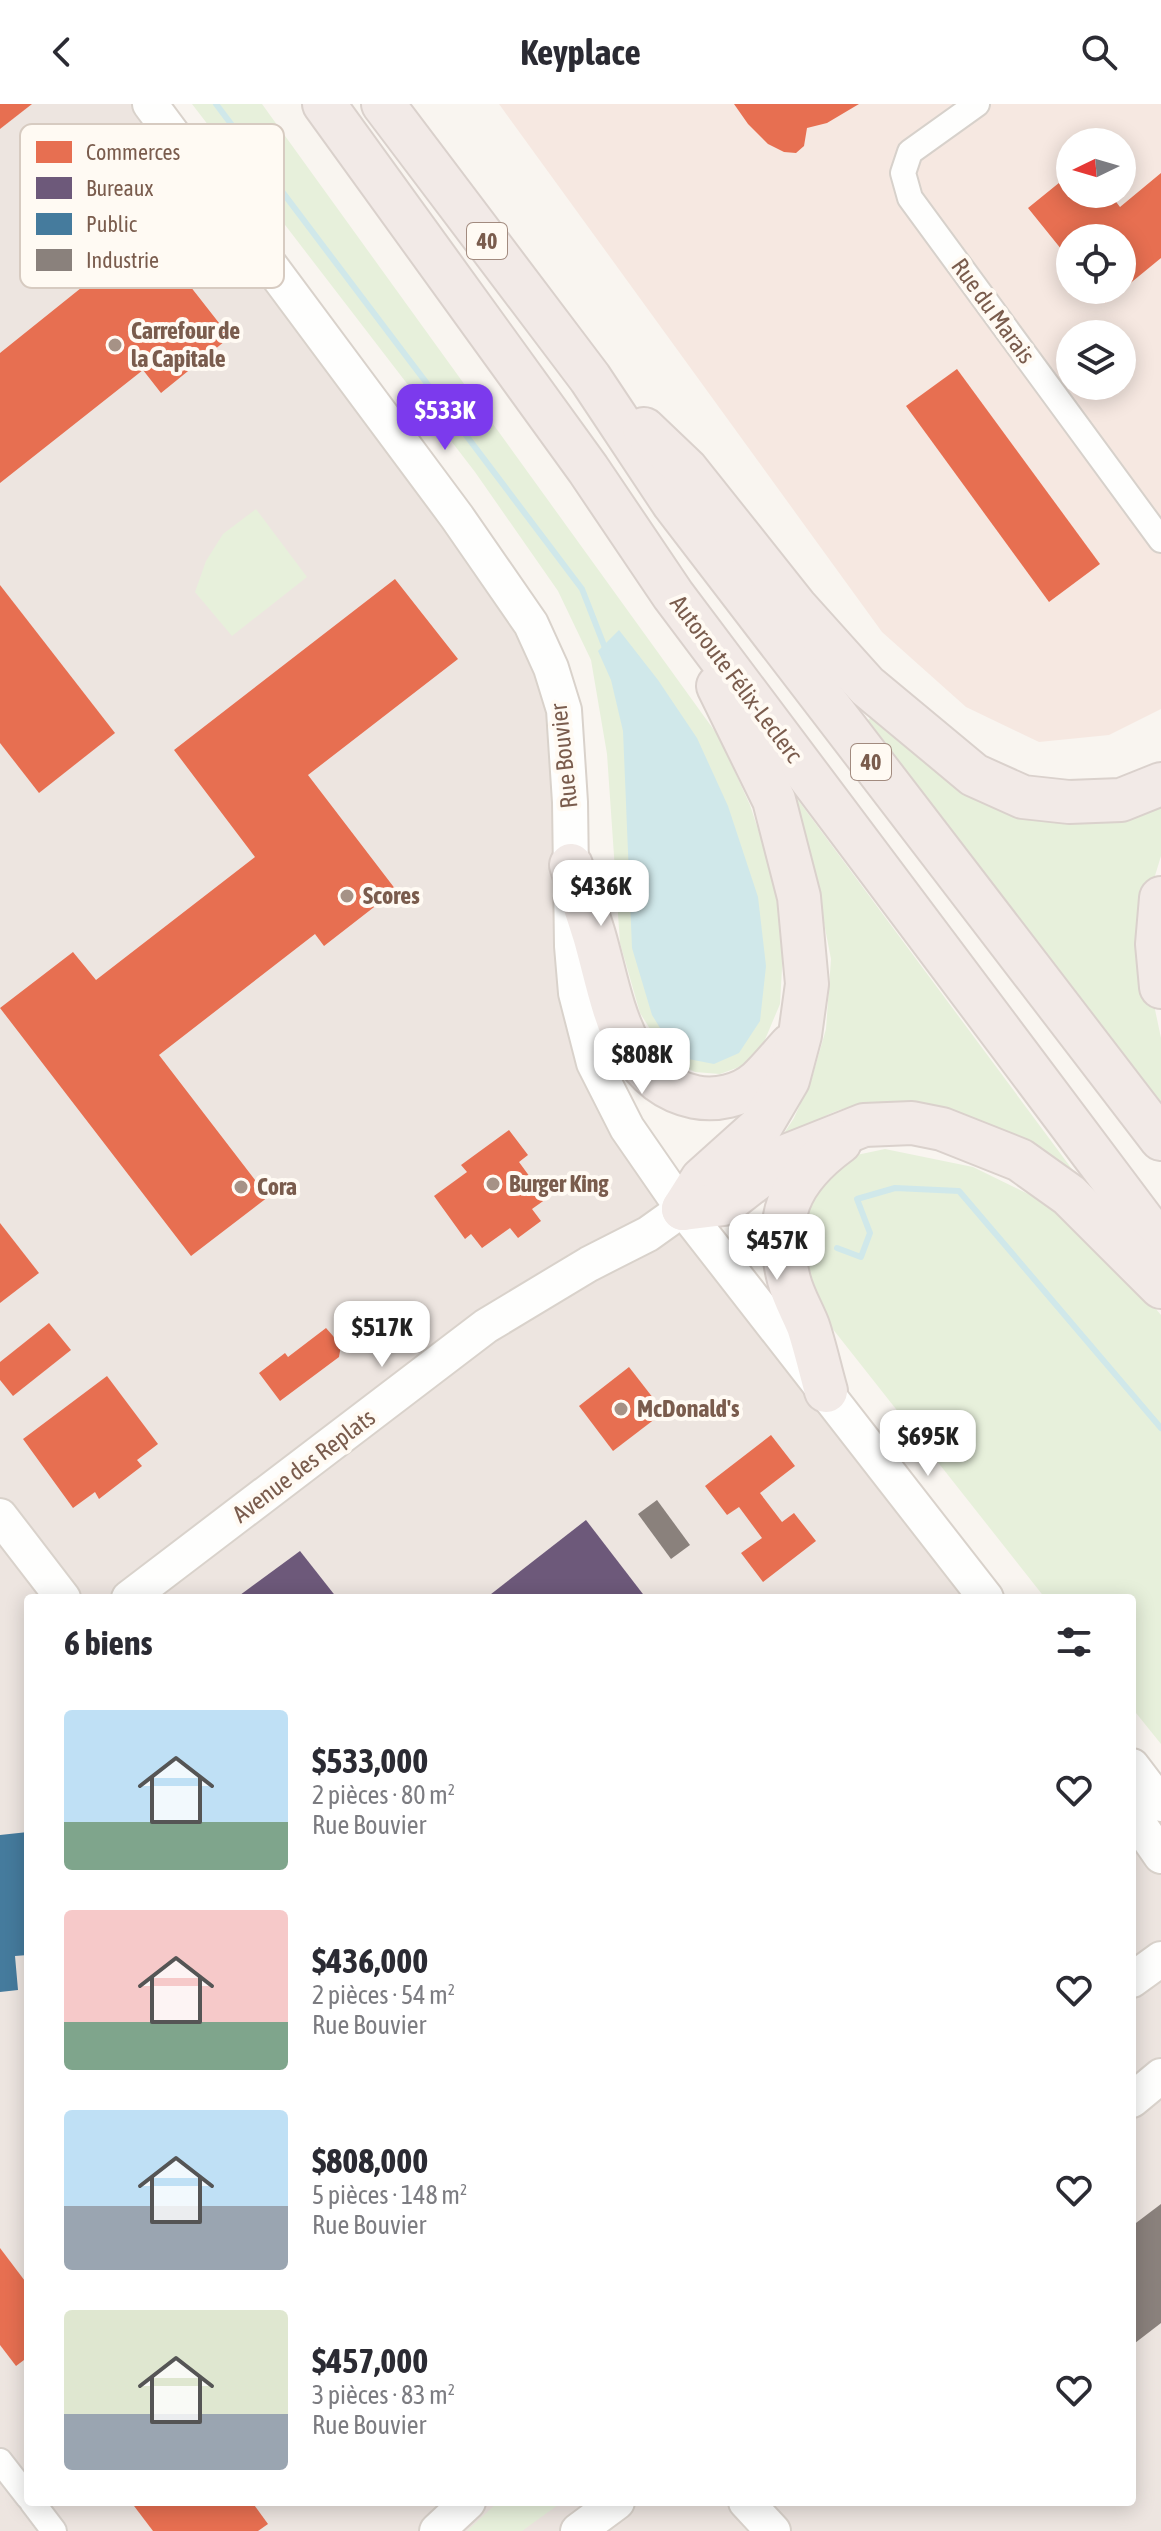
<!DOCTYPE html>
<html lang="fr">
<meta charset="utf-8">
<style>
:root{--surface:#fff;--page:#f2f2f3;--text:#2b2b33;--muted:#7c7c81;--accent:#7c3aed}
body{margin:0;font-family:"Asap Condensed",sans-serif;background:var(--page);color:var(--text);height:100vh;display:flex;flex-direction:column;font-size:30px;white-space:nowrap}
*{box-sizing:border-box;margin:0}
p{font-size:26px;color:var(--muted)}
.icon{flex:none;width:44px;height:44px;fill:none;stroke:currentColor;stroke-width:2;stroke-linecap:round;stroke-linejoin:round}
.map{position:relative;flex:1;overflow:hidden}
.sheet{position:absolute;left:24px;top:1490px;width:1112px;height:912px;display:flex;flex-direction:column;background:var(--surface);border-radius:8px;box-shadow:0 4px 20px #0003}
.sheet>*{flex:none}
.needle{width:52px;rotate:265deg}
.fabs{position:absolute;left:1056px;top:24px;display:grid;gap:16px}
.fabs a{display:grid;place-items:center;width:80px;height:80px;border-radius:50%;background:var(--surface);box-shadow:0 4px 20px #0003;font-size:40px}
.price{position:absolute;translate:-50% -68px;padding:0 18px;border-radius:16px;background:#fff;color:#222;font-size:26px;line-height:52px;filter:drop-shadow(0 2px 4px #0008)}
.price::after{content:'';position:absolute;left:50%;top:48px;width:24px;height:18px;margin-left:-12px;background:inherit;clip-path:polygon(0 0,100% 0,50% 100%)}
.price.current{background:var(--accent);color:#fff}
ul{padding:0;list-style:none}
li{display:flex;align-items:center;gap:24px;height:200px;padding:0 40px}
li span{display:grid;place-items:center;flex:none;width:224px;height:160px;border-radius:8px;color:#555}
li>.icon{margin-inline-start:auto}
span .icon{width:96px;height:96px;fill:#fffc;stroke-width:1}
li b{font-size:34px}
h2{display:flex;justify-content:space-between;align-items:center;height:96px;padding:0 40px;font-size:34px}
header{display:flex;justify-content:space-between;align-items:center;height:104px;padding:0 40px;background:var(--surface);font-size:36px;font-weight:700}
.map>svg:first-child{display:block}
.commercial{fill:#f6e8e1;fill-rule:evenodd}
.industrial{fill:#ede5e0}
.green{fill:#e7f0db}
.water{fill:#d0e8ea}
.shops{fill:#e76f51}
.offices{fill:#6d597a}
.public{fill:#457b9d}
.industry{fill:#8a817c}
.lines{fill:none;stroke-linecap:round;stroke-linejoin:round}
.stream{stroke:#d0e8ea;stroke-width:6}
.street-casing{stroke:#d7d1cb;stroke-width:28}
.secondary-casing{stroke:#d9d2cb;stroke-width:38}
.highway-casing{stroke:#dad1cc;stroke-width:46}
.street{stroke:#fefefd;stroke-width:24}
.secondary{stroke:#fefefd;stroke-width:34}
.highway{stroke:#f2eae7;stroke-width:42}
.poi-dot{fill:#a69286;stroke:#fffaf3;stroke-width:3}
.labels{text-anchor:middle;stroke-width:8;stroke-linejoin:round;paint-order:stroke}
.shield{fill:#fffaf3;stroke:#a28b7f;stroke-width:2}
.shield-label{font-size:22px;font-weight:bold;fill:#7a5c4d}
.street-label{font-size:24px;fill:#7a5c4d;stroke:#fffaf3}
.poi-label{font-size:24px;font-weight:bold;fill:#7a5c4d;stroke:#fffaf3;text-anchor:start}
.key{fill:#fffaf3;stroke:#d7cbc1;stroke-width:2}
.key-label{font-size:22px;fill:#7a5c4d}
</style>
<header><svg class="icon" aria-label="back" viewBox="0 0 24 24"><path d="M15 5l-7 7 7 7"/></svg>Keyplace<svg class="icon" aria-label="search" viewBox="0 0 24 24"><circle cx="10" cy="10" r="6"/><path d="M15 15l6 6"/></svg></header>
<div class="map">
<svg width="1161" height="2427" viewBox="0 0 1161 2427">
<rect width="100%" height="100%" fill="#f9f5f0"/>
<!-- commercial -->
<path class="commercial" d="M 499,0 L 1161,0 L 1161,605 L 1109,631 L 1039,638 L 966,603 L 882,528 ZM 1070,38 L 1122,38 L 1122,90 L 1070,90 ZM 1070,134 L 1122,134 L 1122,186 L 1070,186 ZM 1070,230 L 1122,230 L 1122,282 L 1070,282 Z"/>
<!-- industrial -->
<polygon class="industrial" points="0,0 150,0 551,564 594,959 989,1494 28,1494 28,2398 1132,2398 1132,1700 1161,1747 1161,2427 0,2427"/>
<!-- green -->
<g class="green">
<polygon points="192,0 262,0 719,633 750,701 775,777 783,847 780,900 764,938 742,962 720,970 695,968 669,955 640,909 620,839 607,650 591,556 558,487 475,368"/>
<polygon points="256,405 307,473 232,532 195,488 206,457 223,430"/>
<polygon points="875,610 1053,717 1091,720 1128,713 1161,698 1161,752 1150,788 1153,896 1161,934 1161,1006 1036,836 868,616"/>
<path d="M 778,669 L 1089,1088 C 1069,1073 1050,1056 1029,1043 C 975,1007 898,983 834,1008 C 814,1016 794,1032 775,1043 L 794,1014 L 812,974 L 826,925 L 831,855 L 812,757 Z"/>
<polygon points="885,1045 973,1063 1081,1116 1161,1211 1161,1640 1132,1604 1132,1494 1045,1494 832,1224 806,1168 800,1125 809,1094 847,1053"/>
<polygon points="498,2398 562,2398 522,2427 467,2427"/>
</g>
<!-- water -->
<polygon class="water" points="619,526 658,576 697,634 728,702 758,793 766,862 760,917 739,949 714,960 678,953 652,911 632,844 623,627 611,576 598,547"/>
<!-- shops -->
<g class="shops">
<polygon points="0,0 32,0 0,25"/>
<polygon points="734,0 859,0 827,19 807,24 804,42 796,49 784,48 768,40 748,20"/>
<polygon points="1161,69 1161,154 1122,186 1122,134 1070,134 1070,156 1028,104 1070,70 1070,90 1110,90 1120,103"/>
<polygon points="136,113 230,233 161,289 143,266 0,379 0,249 81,184 67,166"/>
<polygon points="1094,186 1122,186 1105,199"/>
<polygon points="957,265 1100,460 1049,498 906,302"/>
<polygon points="395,475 458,555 308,671 396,786 324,842 315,830 159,951 268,1093 191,1152 0,904 73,848 96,876 255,753 174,646"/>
<polygon points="0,481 115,629 39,689 0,639"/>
<polygon points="509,1026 528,1051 519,1058 546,1095 532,1105 541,1117 518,1134 510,1124 482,1144 471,1130 465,1135 434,1092 467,1068 461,1061"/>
<polygon points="0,1119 39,1169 0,1199"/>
<polygon points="49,1219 71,1246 13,1292 0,1276 0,1258"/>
<polygon points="326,1224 341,1241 339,1253 280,1297 259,1269 285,1249 288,1253"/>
<polygon points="629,1263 664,1308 613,1347 579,1302"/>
<polygon points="107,1272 158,1340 137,1356 142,1362 99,1395 95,1388 73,1404 23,1335"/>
<polygon points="771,1331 795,1362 760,1389 782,1418 794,1409 816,1437 763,1478 741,1449 762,1434 739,1403 727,1411 705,1382"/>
<polygon points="0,2144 28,2181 28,2253 16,2262 0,2241"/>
<polygon points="131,2398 252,2398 268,2420 258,2427 153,2427"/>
</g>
<!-- offices -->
<g class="offices">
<polygon points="586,1416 646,1494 486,1494"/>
<polygon points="300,1447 337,1494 236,1494"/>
</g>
<!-- public -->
<polygon class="public" points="28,1728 28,1851 15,1852 18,1886 0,1888 0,1731"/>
<!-- industry -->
<g class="industry">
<polygon points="657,1396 690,1441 671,1455 638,1410"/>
<polygon points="1161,2100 1161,2219 1135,2239 1132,2235 1132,2122"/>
</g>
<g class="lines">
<!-- stream -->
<g class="stream">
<polyline points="216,0 582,485 607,549"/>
<polyline points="837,1144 861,1153 870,1129 857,1095 895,1084 959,1087 1161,1324"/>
</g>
<defs>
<g id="street">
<polyline points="977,0 910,48 903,69 910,94 1161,436"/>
<polyline points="0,2357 28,2393"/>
<polyline points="32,2398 54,2427"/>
</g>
<g id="secondary">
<polyline points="150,0 457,413 531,520 551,564 564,606 570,698 572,842 576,889 594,959 627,1024 683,1105 986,1494"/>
<polyline points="0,1412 63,1494"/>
<polyline points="129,1494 486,1222 589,1160 648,1130 683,1105"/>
<polyline points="1132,1662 1161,1700"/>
<polyline points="1132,1710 1161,1752"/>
<polyline points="1132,1876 1161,1855"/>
<polyline points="1132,1996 1161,1972"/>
<polyline points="746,2398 773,2427"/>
<polyline points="437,2427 468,2398"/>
<polyline points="578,2427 617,2398"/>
</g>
<g id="highway">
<polyline points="324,0 588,365 673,491 1161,1141"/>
<polyline points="383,0 590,274 673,399 1161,1035"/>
<polyline points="644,325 687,366 796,503 867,582 974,671 1023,693 1069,698 1121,696 1161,680"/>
<path d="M 571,761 C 579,785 587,808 594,831 C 612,892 620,977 695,993 C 716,997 741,992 758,977 C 769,967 780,953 791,941"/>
<polyline points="1161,794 1157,840 1161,883"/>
<polyline points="683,1105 702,1075 761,1022 788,976 800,931 807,880 799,793 774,696 718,582"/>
<polyline points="683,1105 724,1100 786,1052 864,1021 912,1019 942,1025 1020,1056 1069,1091 1161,1183"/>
<path d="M 826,1287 C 820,1266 815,1243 808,1222 C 802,1207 793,1192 789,1176 C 773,1114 788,1076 840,1038"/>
</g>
</defs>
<!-- street casing -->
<use href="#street" class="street-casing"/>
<!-- secondary casing -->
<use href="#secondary" class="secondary-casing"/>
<!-- highway casing -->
<use href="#highway" class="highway-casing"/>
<!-- street -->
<use href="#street" class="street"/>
<!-- secondary -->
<use href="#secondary" class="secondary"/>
<!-- highway -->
<use href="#highway" class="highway"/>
</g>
<!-- markers -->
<g class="poi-dot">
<circle cx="115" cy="241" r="8"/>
<circle cx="347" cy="792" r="8"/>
<circle cx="493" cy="1080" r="8"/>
<circle cx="241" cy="1083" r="8"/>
<circle cx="621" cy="1305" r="8"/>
</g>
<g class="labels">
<!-- shield labels -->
<g class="shield">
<rect x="467" y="119" width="40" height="36" rx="6"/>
<rect x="851" y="640" width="40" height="36" rx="6"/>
</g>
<g class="shield-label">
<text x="487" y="145">40</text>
<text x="871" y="666">40</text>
</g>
<!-- street labels -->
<g class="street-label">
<text transform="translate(993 207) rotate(54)" y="8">Rue du Marais</text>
<text transform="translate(736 575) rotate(53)" y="8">Autoroute Félix-Leclerc</text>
<text transform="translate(564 652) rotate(-96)" y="8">Rue Bouvier</text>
<text transform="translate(304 1362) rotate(-37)" y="8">Avenue des Replats</text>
</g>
<!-- poi labels -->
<g class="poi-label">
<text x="131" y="235">Carrefour de<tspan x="131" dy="28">la Capitale</tspan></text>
<text x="363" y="800">Scores</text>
<text x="509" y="1088">Burger King</text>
<text x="257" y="1091">Cora</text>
<text x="637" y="1313">McDonald's</text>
</g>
</g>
<!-- legend -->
<rect x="20" y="20" width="264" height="164" rx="12" class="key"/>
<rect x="36" y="37" width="36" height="22" fill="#e76f51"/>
<rect x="36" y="73" width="36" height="22" fill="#6d597a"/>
<rect x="36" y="109" width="36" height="22" fill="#457b9d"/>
<rect x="36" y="145" width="36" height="22" fill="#8a817c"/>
<g class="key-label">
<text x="86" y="56">Commerces</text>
<text x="86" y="92">Bureaux</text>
<text x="86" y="128">Public</text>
<text x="86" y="164">Industrie</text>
</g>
</svg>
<div class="fabs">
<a><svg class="needle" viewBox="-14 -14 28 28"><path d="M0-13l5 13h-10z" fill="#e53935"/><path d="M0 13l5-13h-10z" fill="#7c7c81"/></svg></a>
<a><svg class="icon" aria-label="locate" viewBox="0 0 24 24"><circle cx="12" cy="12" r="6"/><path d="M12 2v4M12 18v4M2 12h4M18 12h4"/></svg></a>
<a><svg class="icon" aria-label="layers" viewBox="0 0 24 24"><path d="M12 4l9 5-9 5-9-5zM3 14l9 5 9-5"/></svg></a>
</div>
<b class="price current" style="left:445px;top:348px">$533K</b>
<b class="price" style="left:601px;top:824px">$436K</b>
<b class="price" style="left:642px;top:992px">$808K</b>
<b class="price" style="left:777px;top:1178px">$457K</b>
<b class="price" style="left:382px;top:1265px">$517K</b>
<b class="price" style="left:928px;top:1374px">$695K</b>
<section class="sheet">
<h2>6 biens<svg class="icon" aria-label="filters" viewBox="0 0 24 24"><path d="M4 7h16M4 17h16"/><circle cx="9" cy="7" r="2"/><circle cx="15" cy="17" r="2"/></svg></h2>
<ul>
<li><span style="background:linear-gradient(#bfe0f5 70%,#7fa58c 0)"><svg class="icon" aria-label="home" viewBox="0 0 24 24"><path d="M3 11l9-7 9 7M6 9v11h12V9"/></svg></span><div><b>$533,000</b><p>2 pièces · 80 m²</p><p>Rue Bouvier</p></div><svg class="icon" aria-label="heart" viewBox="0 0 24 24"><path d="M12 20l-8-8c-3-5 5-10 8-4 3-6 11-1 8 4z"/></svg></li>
<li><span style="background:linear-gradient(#f6c9c9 70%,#7fa58c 0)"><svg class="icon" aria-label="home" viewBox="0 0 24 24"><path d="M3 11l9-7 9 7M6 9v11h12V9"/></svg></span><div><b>$436,000</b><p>2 pièces · 54 m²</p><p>Rue Bouvier</p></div><svg class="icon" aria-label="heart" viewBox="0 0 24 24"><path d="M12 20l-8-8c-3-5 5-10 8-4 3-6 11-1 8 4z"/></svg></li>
<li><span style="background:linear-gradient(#bfe0f5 60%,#9aa5b1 0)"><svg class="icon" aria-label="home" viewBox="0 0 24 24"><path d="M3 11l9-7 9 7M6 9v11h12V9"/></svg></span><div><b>$808,000</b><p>5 pièces · 148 m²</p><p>Rue Bouvier</p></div><svg class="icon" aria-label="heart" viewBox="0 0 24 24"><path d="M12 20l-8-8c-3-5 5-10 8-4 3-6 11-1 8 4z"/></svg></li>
<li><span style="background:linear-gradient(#dfe7d0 65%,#9aa5b1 0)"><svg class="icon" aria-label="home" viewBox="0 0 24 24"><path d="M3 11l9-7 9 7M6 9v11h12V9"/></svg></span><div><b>$457,000</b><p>3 pièces · 83 m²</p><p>Rue Bouvier</p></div><svg class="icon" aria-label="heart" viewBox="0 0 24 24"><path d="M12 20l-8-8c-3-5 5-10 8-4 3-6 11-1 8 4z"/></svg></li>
</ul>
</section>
</div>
